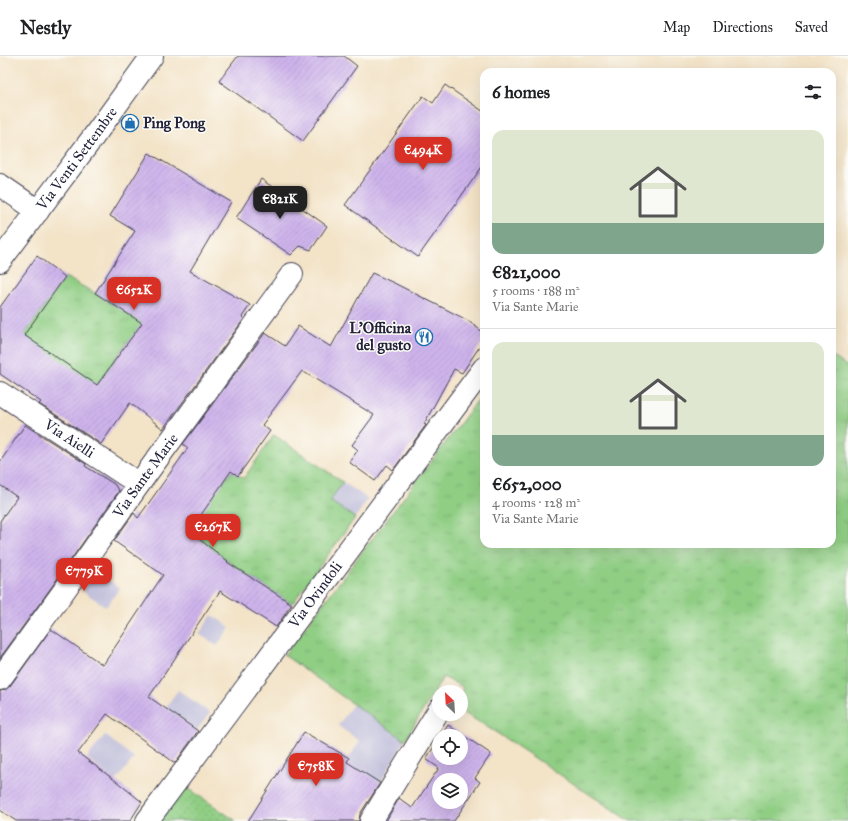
<!DOCTYPE html>
<meta charset="utf-8">
<style>
:root{--surface:#fff;--page:#f2f2f2;--text:#202124;--muted:#757577;--line:#e0e0e0;--accent:#d93025}
body{margin:0;font-family:"IM FELL Great Primer",serif;background:var(--page);color:var(--text);height:100vh;display:flex;flex-direction:column;font-size:15px;white-space:nowrap}
*{box-sizing:border-box;margin:0}
p{font-size:13px;color:var(--muted)}
.icon{flex:none;width:22px;height:22px;fill:none;stroke:currentColor;stroke-width:2;stroke-linecap:round;stroke-linejoin:round}
.map{position:relative;flex:1;overflow:hidden}
.panel{position:absolute;left:480px;top:12px;width:356px;height:480px;display:flex;flex-direction:column;background:var(--surface);border-radius:12px;box-shadow:0 4px 16px #0002}
.panel>*{flex:none}
.needle{width:26px;rotate:335deg}
.fabs{position:absolute;left:432px;top:629px;display:grid;gap:8px}
.fabs a{display:grid;place-items:center;width:36px;height:36px;border-radius:50%;background:var(--surface);box-shadow:0 4px 16px #0002;font-size:20px}
.price{position:absolute;translate:-50% -34px;padding:0 9px;border-radius:8px;background:var(--accent);color:#fff;font-size:13px;line-height:26px;filter:drop-shadow(0 1px 2px #0008)}
.price::after{content:'';position:absolute;left:50%;top:24px;width:12px;height:9px;margin-left:-6px;background:inherit;clip-path:polygon(0 0,100% 0,50% 100%)}
.price.on{background:#222;color:#fff}
ul{padding:0;list-style:none}
li{display:grid;align-content:center;gap:8px;height:212px;padding:0 12px}
li+li{border-top:1px solid var(--line)}
li span{display:grid;place-items:center;height:124px;border-radius:12px;color:#555}
li>.icon{margin-inline-start:auto}
span .icon{width:72px;height:72px;fill:#fffc;stroke-width:1}
li b{font-size:17px}
h2{display:flex;justify-content:space-between;align-items:center;height:48px;padding:0 12px;font-size:17px}
header{display:flex;align-items:center;gap:24px;box-sizing:border-box;height:56px;padding:0 20px;background:var(--surface);border-bottom:1px solid var(--line)}
header strong{font-size:19px}
nav{display:flex;gap:22px;margin-inline-start:auto;font-size:14px}
.map>svg:first-child{display:block}
.industrial{fill:#c3c1db}
.grass{fill:url(#grass-tufts);stroke:#597860}
.garden{fill:url(#garden-dots);stroke:#597860}
.building{fill:url(#building-hatch);fill-rule:evenodd}
.lines{fill:none;stroke-linecap:round;stroke-linejoin:round}
.minor-casing{stroke:#413f50;stroke-width:24}
.major-casing{stroke:#413f50;stroke-width:24}
.minor{stroke:#fff;stroke-width:22}
.major{stroke:#fff;stroke-width:22}
.labels{text-anchor:middle;stroke-width:3;stroke-linejoin:round;paint-order:stroke}
.poi-label{font-size:15px;font-weight:bold;fill:#22223b;stroke:#fdfcf7;text-anchor:start}
.street-label{font-size:15px;fill:#22223b;stroke:#fdfcf7}
</style>
<header>
<strong>Nestly</strong>
<nav><a>Map</a><a>Directions</a><a>Saved</a></nav>
</header>
<div class="map">
<svg width="848" height="765" viewBox="0 0 848 765">
<defs>
<pattern id="grass-tufts" width="24" height="20" patternUnits="userSpaceOnUse"><rect width="24" height="20" fill="#90ce84"/><path d="M3 7l-1-3M5 7V3M7 7l1-3M15 17l-1-3M17 17v-4M19 17l1-3" fill="none" stroke="#7cb173"/></pattern>
<pattern id="garden-dots" width="8" height="8" patternUnits="userSpaceOnUse"><rect width="8" height="8" fill="#90ce84"/><path d="M2 2h.1M6 6h.1" fill="none" stroke="#7cb173" stroke-width="1.8" stroke-linecap="round"/></pattern>
<pattern id="building-hatch" width="6" height="6" patternUnits="userSpaceOnUse"><rect width="6" height="6" fill="#ceb4eb"/><path d="M-1 1l2-2M0 6l6-6M5 7l2-2" fill="none" stroke="#b19aca"/></pattern>
</defs>
<rect width="100%" height="100%" fill="#fdfcf7"/>
<filter id="ink" filterUnits="userSpaceOnUse"><feTurbulence type="fractalNoise" baseFrequency=".025" numOctaves="2"/><feDisplacementMap in="SourceGraphic" scale="8" xChannelSelector="R" yChannelSelector="G"/><feConvolveMatrix kernelMatrix="1 2 1 2 8 2 1 2 1" color-interpolation-filters="sRGB"/></filter>
<filter id="wash" filterUnits="userSpaceOnUse"><feTurbulence type="fractalNoise" baseFrequency=".012" numOctaves="4" result="noise"/><feDisplacementMap in="SourceGraphic" scale="16" xChannelSelector="R" yChannelSelector="G"/><feGaussianBlur stdDeviation="0.9" result="paint"/><feColorMatrix in="noise" values="0 0 0 0 0 0 0 0 0 0 0 0 0 0 0 0 0 1.4 0 .05"/><feComposite in="paint" operator="in"/></filter>
<g filter="url(#wash)">
<rect width="100%" height="100%" fill="#f3e3c7"/>
<!-- industrial -->
<g class="industrial">
<polygon points="343,426 368,443 355,462 330,445"/>
<polygon points="0,429 16,441 0,463"/>
<polygon points="96,515 120,532 106,551 83,535"/>
<polygon points="212,559 230,571 217,590 199,578"/>
<polygon points="178,634 210,657 197,674 165,652"/>
<polygon points="353,648 405,684 380,727 347,706 349,702 360,685 338,670"/>
<polygon points="105,679 134,702 116,725 87,702"/>
</g>
<!-- grass -->
<g class="grass">
<polygon points="65,221 95,237 145,268 126,288 88,342 23,280"/>
<polygon points="832,300 848,311 848,765 630,765 500,679 461,655 461,637 463,631 443,621 405,684 353,648 284,599 484,336 484,488 832,488"/>
<polygon points="274,379 343,426 330,445 355,462 292,548 234,510 228,505 199,483 211,466 181,445 207,417 223,428 231,415 244,422"/>
</g>
<!-- garden -->
<polygon class="garden" points="185,730 236,765 160,765"/>
<g id="blocks">
<!-- building -->
<g class="building">
<polygon points="238,0 344,0 357,10 303,85 219,25"/>
<polygon points="445,29 484,56 484,108 418,201 345,149 423,40 433,47"/>
<polygon points="149,97 231,146 190,215 250,249 242,261 244,263 163,373 130,347 101,388 39,348 41,346 0,318 0,251 37,200 65,221 24,279 97,329 142,267 95,237 135,175 110,160"/>
<polygon points="261,123 327,170 311,194 300,190 291,199 236,162"/>
<polygon points="372,217 394,227 467,264 484,277 484,284 462,317 454,313 424,368 426,369 393,414 387,409 375,425 349,406 358,394 352,389 374,359 302,315 262,369 270,375 238,420 231,415 201,459 211,466 199,483 228,505 227,506 292,548 276,571 220,535 149,641 198,675 175,707 107,658 78,697 116,725 142,746 130,765 16,765 0,754 0,635 5,634 10,630 51,573 103,609 163,519 114,485 134,457 138,462 188,392 183,388 265,277 285,290 298,270 331,291"/>
<polygon points="25,369 86,408 85,410 114,428 119,435 56,525 0,602 0,465 17,441 0,429 0,406"/>
<path d="M 448,669 L 491,698 L 475,722 L 480,726 L 454,765 L 386,765 L 399,742 L 412,752 L 439,712 L 426,703 L 439,683 L 439,702 L 461,702 L 461,680 L 441,680 ZM 439,724 L 461,724 L 461,746 L 439,746 Z"/>
<polygon points="304,676 349,702 347,706 380,727 360,758 359,765 248,765"/>
</g>
</g>
</g>
<g filter="url(#ink)">
<use href="#blocks" fill-opacity="0" stroke="#413f50" stroke-width="1"/>
<g class="lines">
<defs>
<g id="minor">
<path id="s1" d="M 0,337 L 139,428"/>
<path id="s2" d="M 0,623 L 66,532 L 139,428 L 292,218"/>
<path id="s3" d="M 147,765 L 484,312"/>
<polyline points="371,765 439,654"/>
</g>
<g id="major">
<polyline points="0,129 38,155"/>
<path id="s4" d="M 0,205 L 94,80 L 152,0"/>
</g>
</defs>
<!-- minor casing -->
<use href="#minor" class="minor-casing"/>
<!-- major casing -->
<use href="#major" class="major-casing"/>
<!-- minor -->
<use href="#minor" class="minor"/>
<!-- major -->
<use href="#major" class="major"/>
</g>
</g>
<!-- icons -->
<defs>
<symbol id="shop-ring" viewBox="-11 -11 22 22"><circle r="9.5" fill="#fdfcf7" stroke="#1f6fb2" stroke-width="1.5"/><path d="M-5-2.5h2.3a2.7 3.5 0 0 1 5.4 0H5L5.5 6h-11ZM-1.5-2.5h3a1.5 2.3 0 0 0-3 0Z" fill="#1f6fb2"/></symbol>
<symbol id="restaurant-ring" viewBox="-11 -11 22 22"><circle r="9.5" fill="#fdfcf7" stroke="#1f6fb2" stroke-width="1.5"/><path d="M-5-6h1v4h1v-4h1v4h1v-4h1v5L-1.5 .5V6h-2V.5L-5-1ZM5-6V6H3V1.5H1.5Q1.5-4 5-6Z" fill="#1f6fb2"/></symbol>
</defs>
<g fill-rule="evenodd">
<use href="#shop-ring" x="120" y="57" width="20" height="20"/>
<use href="#restaurant-ring" x="414" y="271" width="20" height="20"/>
</g>
<g class="labels">
<!-- poi labels -->
<g class="poi-label">
<text x="143" y="72">Ping Pong</text>
<text x="411" y="277" text-anchor="end">L'Officina<tspan x="411" dy="17">del gusto</tspan></text>
</g>
<!-- street labels -->
<g class="street-label">
<text dy="5" stroke="none"><textPath href="#s4" startOffset="128">Via Venti Settembre</textPath></text>
<text dy="5" stroke="none"><textPath href="#s1" startOffset="83">Via Aielli</textPath></text>
<text dy="5" stroke="none"><textPath href="#s2" startOffset="250">Via Sante Marie</textPath></text>
<text dy="5" stroke="none"><textPath href="#s3" startOffset="282">Via Ovindoli</textPath></text>
</g>
</g>
</svg>
<div class="fabs">
<a><svg class="needle" viewBox="-14 -14 28 28"><path d="M0-13l5 13h-10z" fill="#e53935"/><path d="M0 13l5-13h-10z" fill="#757577"/></svg></a>
<a><svg class="icon" aria-label="locate" viewBox="0 0 24 24"><circle cx="12" cy="12" r="6"/><path d="M12 2v4M12 18v4M2 12h4M18 12h4"/></svg></a>
<a><svg class="icon" aria-label="layers" viewBox="0 0 24 24"><path d="M12 4l9 5-9 5-9-5zM3 14l9 5 9-5"/></svg></a>
</div>
<b class="price" style="left:423px;top:115px">€494K</b>
<b class="price on" style="left:280px;top:164px">€821K</b>
<b class="price" style="left:134px;top:255px">€652K</b>
<b class="price" style="left:213px;top:492px">€267K</b>
<b class="price" style="left:84px;top:536px">€779K</b>
<b class="price" style="left:316px;top:731px">€758K</b>
<section class="panel">
<h2>6 homes<svg class="icon" aria-label="filters" viewBox="0 0 24 24"><path d="M4 7h16M4 17h16"/><circle cx="9" cy="7" r="2"/><circle cx="15" cy="17" r="2"/></svg></h2>
<ul>
<li><span style="background:linear-gradient(#dfe7d0 75%,#7fa58c 0)"><svg class="icon" aria-label="home" viewBox="0 0 24 24"><path d="M3 11l9-7 9 7M6 9v11h12V9"/></svg></span><div><b>€821,000</b><p>5 rooms · 188 m²</p><p>Via Sante Marie</p></div></li>
<li><span style="background:linear-gradient(#dfe7d0 75%,#7fa58c 0)"><svg class="icon" aria-label="home" viewBox="0 0 24 24"><path d="M3 11l9-7 9 7M6 9v11h12V9"/></svg></span><div><b>€652,000</b><p>4 rooms · 128 m²</p><p>Via Sante Marie</p></div></li>
</ul>
</section>
</div>
